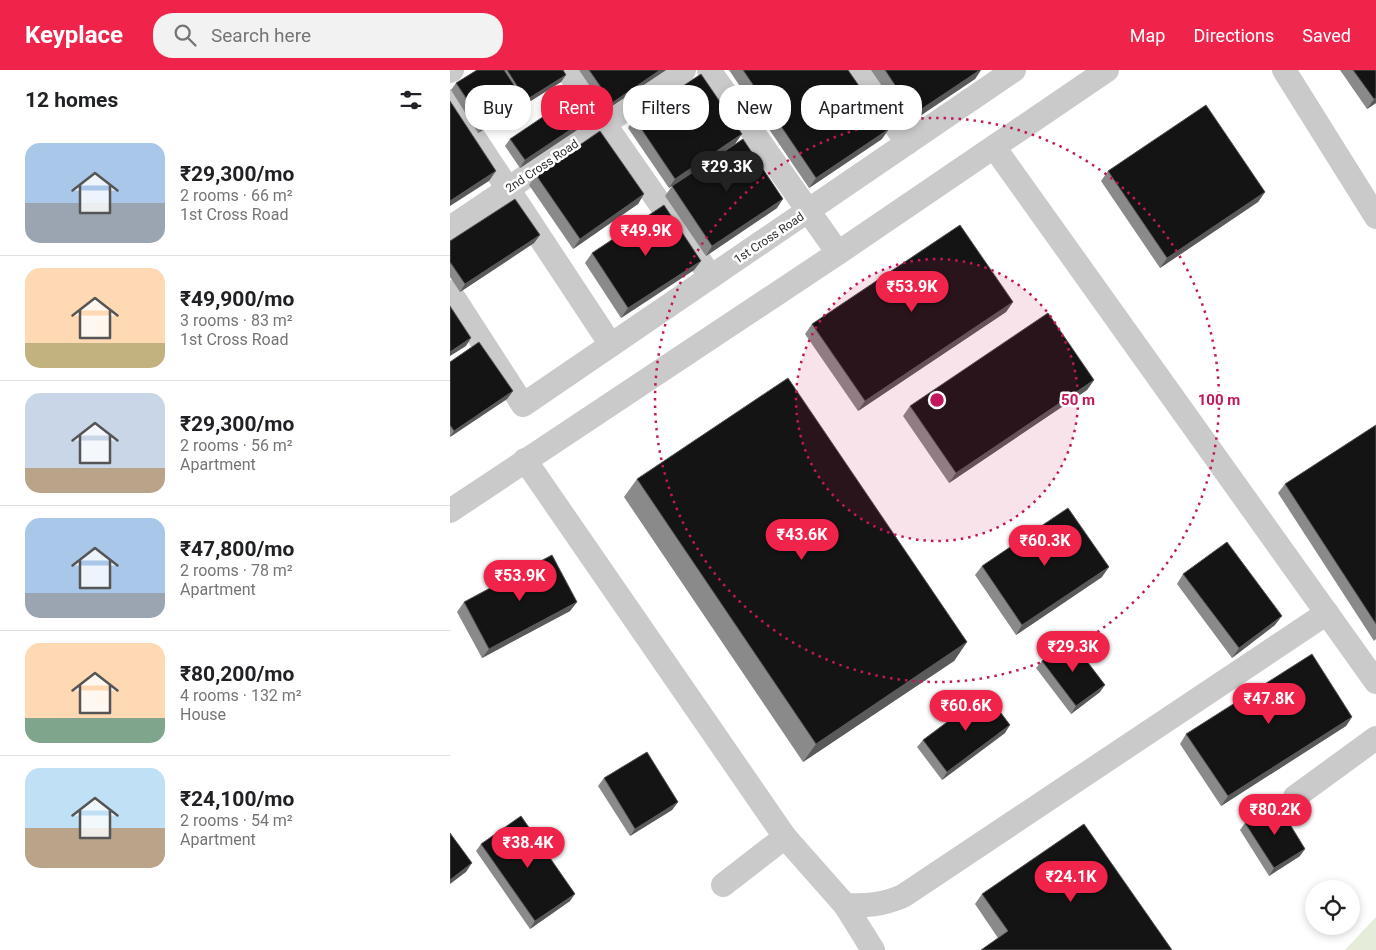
<!DOCTYPE html>
<meta charset="utf-8">
<style>
:root{--surface:#fff;--page:#f2f2f2;--text:#202124;--muted:#757577;--line:#e0e0e0;--accent:#f0244b}
body{margin:0;font-family:Roboto,sans-serif;background:var(--page);color:var(--text);height:100vh;display:flex;flex-direction:column;font-size:19px;white-space:nowrap}
*{box-sizing:border-box;margin:0}
p{font-size:16px;color:var(--muted)}
.icon{flex:none;width:28px;height:28px;fill:none;stroke:currentColor;stroke-width:2;stroke-linecap:round;stroke-linejoin:round}
.map{position:relative;flex:1;overflow:hidden}
.details{display:flex;flex-direction:column;background:var(--surface);width:450px}
.details>*{flex:none}
.top-card{position:absolute;left:15px;top:15px;width:475px;height:45px;display:flex;gap:10px}
.buttons{position:absolute;left:855px;top:810px;display:grid;gap:10px}
.buttons a{display:grid;place-items:center;width:55px;height:55px;border-radius:50%;background:var(--surface);box-shadow:0 2px 8px #0003;font-size:25px}
.price{position:absolute;translate:-50% -42px;padding:0 11px;border-radius:18px;background:var(--accent);color:#fff;font-size:16px;line-height:32px;filter:drop-shadow(0 1px 2px #0008)}
.price::after{content:'';position:absolute;left:50%;top:30px;width:15px;height:11px;margin-left:-8px;background:inherit;clip-path:polygon(0 0,100% 0,50% 100%)}
.price.current{background:#222;color:#fff}
ul{padding:0;list-style:none}
li{display:flex;align-items:center;gap:15px;height:125px;padding:0 25px}
li+li{border-top:1px solid var(--line)}
li span{display:grid;place-items:center;flex:none;width:140px;height:100px;border-radius:15px;color:#555}
li>.icon{margin-inline-start:auto}
span .icon{width:60px;height:60px;fill:#fffc;stroke-width:1}
li b{font-size:21px}
h2{display:flex;justify-content:space-between;align-items:center;height:60px;padding:0 25px;font-size:21px}
.pill{padding:0 18px;border-radius:20px;background:var(--surface);box-shadow:0 2px 8px #0003;font-size:18px;line-height:45px}
.pill.current{background:var(--accent);color:#fff}
header{display:flex;align-items:center;gap:30px;box-sizing:border-box;height:70px;padding:0 25px;background:var(--accent);color:#fff}
header strong{font-size:24px}
nav{display:flex;gap:28px;margin-inline-start:auto;font-size:18px}
.search{width:350px;height:45px;background:var(--page);display:flex;align-items:center;gap:12px;box-sizing:border-box;padding:0 18px;border-radius:20px;color:var(--muted);font-size:19px}
main{display:flex;flex:1;min-height:0}
.map>svg:first-child{display:block}
.green{fill:#e6ecda}
.lines{fill:none;stroke-linecap:round;stroke-linejoin:round}
.minor{stroke:#cacaca;stroke-width:24}
.wall{fill:#8a8a8a}
.shaded-wall{fill:#5a5a5a}
.building{fill:#141414;stroke:#5a5a5a}
.ring{fill:none;stroke:#c2185b;stroke-width:2.5;stroke-dasharray:2.5 5}
.labels{text-anchor:middle;stroke-width:5;stroke-linejoin:round;paint-order:stroke}
.street-label{font-size:12px;fill:#2d2d2d;stroke:#fff}
.centre{fill:#c2185b;stroke:#fff;stroke-width:2.5}
.ring-label{font-size:15px;text-anchor:middle;font-weight:bold;fill:#c2185b;stroke:#fff;stroke-width:5;stroke-linejoin:round;paint-order:stroke}
</style>
<header>
<strong>Keyplace</strong>
<div class="search"><svg class="icon" aria-label="search" viewBox="0 0 24 24"><circle cx="10" cy="10" r="6"/><path d="M15 15l6 6"/></svg>Search here</div>
<nav><a>Map</a><a>Directions</a><a>Saved</a></nav>
</header>
<main>
<section class="details">
<h2>12 homes<svg class="icon" aria-label="filters" viewBox="0 0 24 24"><path d="M4 7h16M4 17h16"/><circle cx="9" cy="7" r="2"/><circle cx="15" cy="17" r="2"/></svg></h2>
<ul>
<li><span style="background:linear-gradient(#a9c7e8 60%,#9aa5b1 0)"><svg class="icon" aria-label="home" viewBox="0 0 24 24"><path d="M3 11l9-7 9 7M6 9v11h12V9"/></svg></span><div><b>₹29,300/mo</b><p>2 rooms · 66 m²</p><p>1st Cross Road</p></div></li>
<li><span style="background:linear-gradient(#ffd9b3 75%,#c2b280 0)"><svg class="icon" aria-label="home" viewBox="0 0 24 24"><path d="M3 11l9-7 9 7M6 9v11h12V9"/></svg></span><div><b>₹49,900/mo</b><p>3 rooms · 83 m²</p><p>1st Cross Road</p></div></li>
<li><span style="background:linear-gradient(#c9d6e8 75%,#b9a48a 0)"><svg class="icon" aria-label="home" viewBox="0 0 24 24"><path d="M3 11l9-7 9 7M6 9v11h12V9"/></svg></span><div><b>₹29,300/mo</b><p>2 rooms · 56 m²</p><p>Apartment</p></div></li>
<li><span style="background:linear-gradient(#a9c7e8 75%,#9aa5b1 0)"><svg class="icon" aria-label="home" viewBox="0 0 24 24"><path d="M3 11l9-7 9 7M6 9v11h12V9"/></svg></span><div><b>₹47,800/mo</b><p>2 rooms · 78 m²</p><p>Apartment</p></div></li>
<li><span style="background:linear-gradient(#ffd9b3 75%,#7fa58c 0)"><svg class="icon" aria-label="home" viewBox="0 0 24 24"><path d="M3 11l9-7 9 7M6 9v11h12V9"/></svg></span><div><b>₹80,200/mo</b><p>4 rooms · 132 m²</p><p>House</p></div></li>
<li><span style="background:linear-gradient(#bfe0f5 60%,#b9a48a 0)"><svg class="icon" aria-label="home" viewBox="0 0 24 24"><path d="M3 11l9-7 9 7M6 9v11h12V9"/></svg></span><div><b>₹24,100/mo</b><p>2 rooms · 54 m²</p><p>Apartment</p></div></li>
</ul>
</section>
<div class="map">
<svg width="926" height="880" viewBox="0 0 926 880">
<rect width="100%" height="100%" fill="#fff"/>
<!-- green -->
<polygon class="green" points="926,847 926,880 895,880"/>
<g class="lines">
<!-- minor -->
<g class="minor">
<polyline points="117,0 261,207"/>
<polyline points="259,0 388,183"/>
<polyline points="408,0 457,73"/>
<polyline points="834,0 926,147"/>
<polyline points="0,1 2,0"/>
<polyline points="0,31 161,275"/>
<polyline points="544,77 926,612"/>
<polyline points="0,158 234,0"/>
<polyline points="0,222 73,335 564,0"/>
<path d="M 75,390 L 335,767 L 395,835 C 417,836 432,835 453,826 L 877,543"/>
<polyline points="0,441 388,183 657,0"/>
<polyline points="845,727 926,668"/>
<polyline points="273,815 335,767"/>
<polyline points="395,835 423,880"/>
</g>
</g>
<!-- wall -->
<g class="wall">
<polygon points="27,0 113,0 111,12 71,37 70,36 68,38 28,63 1,20 6,13"/>
<polygon points="129,0 216,0 156,40"/>
<polygon points="279,0 398,0 432,69 359,118"/>
<polygon points="421,0 531,0 525,9 458,54"/>
<polygon points="890,0 926,0 926,33 917,39"/>
<polygon points="184,48 285,74 219,118 178,58"/>
<polygon points="136,54 70,98 55,76 60,69"/>
<polygon points="658,101 815,122 808,132 710,198 651,111"/>
<polygon points="86,105 194,124 188,134 123,179 79,115"/>
<polygon points="222,116 327,138 256,186 215,126"/>
<polygon points="90,165 84,173 10,222 0,207 0,171"/>
<polygon points="142,183 251,191 244,200 171,248 135,193"/>
<polygon points="563,232 556,242 408,341 355,264 362,254"/>
<polygon points="0,292 63,321 57,329 0,367"/>
<polygon points="644,310 637,320 499,413 453,346 460,336"/>
<polygon points="926,355 926,569 924,571 828,423 835,414"/>
<polygon points="187,409 517,572 504,591 353,692 174,427"/>
<polygon points="532,496 652,507 566,565 525,505"/>
<polygon points="733,504 825,555 782,588 727,514"/>
<polygon points="14,532 127,532 120,541 32,588 7,542"/>
<polygon points="592,591 650,622 621,644 586,598"/>
<polygon points="902,647 896,656 771,736 730,674 736,664"/>
<polygon points="555,663 492,710 467,677 473,670"/>
<polygon points="154,708 228,732 222,740 180,766 148,716"/>
<polygon points="795,753 850,786 819,806 790,760"/>
<polygon points="31,774 120,831 80,859 26,781"/>
<polygon points="532,824 722,880 548,868 525,834"/>
</g>
<!-- shaded-wall -->
<g class="shaded-wall">
<polygon points="210,0 216,0 156,40 162,33"/>
<polygon points="530,0 531,0 525,9 458,54 464,44"/>
<polygon points="116,5 111,12 71,37 76,30"/>
<polygon points="926,28 926,33 917,39 924,29"/>
<polygon points="74,30 68,38 28,63 34,55"/>
<polygon points="141,46 136,54 70,98 75,90"/>
<polygon points="439,59 432,69 359,118 366,108"/>
<polygon points="292,64 285,74 219,118 225,109"/>
<polygon points="46,101 39,111 0,136 0,131"/>
<polygon points="815,122 808,132 710,198 717,188"/>
<polygon points="194,124 188,134 123,179 130,169"/>
<polygon points="333,129 327,138 256,186 262,176"/>
<polygon points="90,165 84,173 10,222 15,214"/>
<polygon points="251,191 244,200 171,248 178,238"/>
<polygon points="563,232 556,242 408,341 415,331"/>
<polygon points="21,268 16,276 0,286 0,282"/>
<polygon points="644,310 637,320 499,413 506,403"/>
<polygon points="63,321 57,329 0,367 4,361"/>
<polygon points="659,497 652,507 566,565 572,555"/>
<polygon points="127,532 120,541 32,588 39,579"/>
<polygon points="832,546 825,555 782,588 789,578"/>
<polygon points="517,572 504,591 353,692 366,674"/>
<polygon points="655,615 650,622 621,644 626,636"/>
<polygon points="902,647 896,656 771,736 778,726"/>
<polygon points="560,655 555,663 492,710 497,702"/>
<polygon points="228,732 222,740 180,766 185,759"/>
<polygon points="855,779 850,786 819,806 824,798"/>
<polygon points="22,793 16,802 0,814 0,810"/>
<polygon points="125,824 120,831 80,859 85,851"/>
</g>
<!-- building -->
<g class="building">
<polygon points="27,0 54,0 74,30 34,55 6,13"/>
<polygon points="57,0 113,0 116,5 76,30"/>
<polygon points="139,0 210,0 162,33"/>
<polygon points="293,0 398,0 439,59 366,108"/>
<polygon points="435,0 530,0 464,44"/>
<polygon points="903,0 926,0 926,28 924,29"/>
<polygon points="251,4 292,64 225,109 184,48"/>
<polygon points="127,24 141,46 75,90 60,69"/>
<polygon points="0,31 46,101 0,131"/>
<polygon points="756,35 815,122 717,188 658,101"/>
<polygon points="150,61 194,124 130,169 86,105"/>
<polygon points="293,69 333,129 262,176 222,116"/>
<polygon points="65,129 90,165 15,214 0,192 0,171"/>
<polygon points="214,135 251,191 178,238 142,183"/>
<polygon points="510,155 563,232 415,331 362,254"/>
<polygon points="0,236 21,268 0,282"/>
<polygon points="598,243 644,310 506,403 460,336"/>
<polygon points="29,272 63,321 4,361 0,355 0,292"/>
<polygon points="338,308 517,572 366,674 187,409"/>
<polygon points="926,355 926,554 835,414"/>
<polygon points="618,438 659,497 572,555 532,496"/>
<polygon points="777,472 832,546 789,578 733,504"/>
<polygon points="102,485 127,532 39,579 14,532"/>
<polygon points="620,569 655,615 626,636 592,591"/>
<polygon points="862,584 902,647 778,726 736,664"/>
<polygon points="536,623 560,655 497,702 473,670"/>
<polygon points="197,682 228,732 185,759 154,708"/>
<polygon points="827,733 855,779 824,798 795,753"/>
<polygon points="71,746 125,824 85,851 31,774"/>
<polygon points="634,754 722,880 531,880 558,861 532,824"/>
<polygon points="0,763 22,793 0,810"/>
</g>
<!-- distance rings -->
<circle cx="487" cy="330" r="141" fill="#c2185b" fill-opacity=".12"/>
<g class="ring">
<circle cx="487" cy="330" r="141"/>
<circle cx="487" cy="330" r="282"/>
</g>
<g class="labels">
<!-- street labels -->
<g class="street-label">
<text transform="translate(92 96) rotate(-34)" y="4">2nd Cross Road</text>
<text transform="translate(319 168) rotate(-34)" y="4">1st Cross Road</text>
</g>
</g>
<circle cx="487" cy="330" r="8" class="centre"/>
<g class="ring-label">
<text x="628" y="335">50 m</text>
<text x="769" y="335">100 m</text>
</g>
</svg>
<div class="buttons">
<a><svg class="icon" aria-label="locate" viewBox="0 0 24 24"><circle cx="12" cy="12" r="6"/><path d="M12 2v4M12 18v4M2 12h4M18 12h4"/></svg></a>
</div>
<b class="price current" style="left:277px;top:123px">₹29.3K</b>
<b class="price" style="left:196px;top:187px">₹49.9K</b>
<b class="price" style="left:462px;top:243px">₹53.9K</b>
<b class="price" style="left:352px;top:491px">₹43.6K</b>
<b class="price" style="left:595px;top:497px">₹60.3K</b>
<b class="price" style="left:70px;top:532px">₹53.9K</b>
<b class="price" style="left:623px;top:603px">₹29.3K</b>
<b class="price" style="left:819px;top:655px">₹47.8K</b>
<b class="price" style="left:516px;top:662px">₹60.6K</b>
<b class="price" style="left:825px;top:766px">₹80.2K</b>
<b class="price" style="left:78px;top:799px">₹38.4K</b>
<b class="price" style="left:621px;top:833px">₹24.1K</b>
<div class="top-card">
<a class="pill">Buy</a>
<a class="pill current">Rent</a>
<a class="pill">Filters</a>
<a class="pill">New</a>
<a class="pill">Apartment</a>
</div>
</div>
</main>
